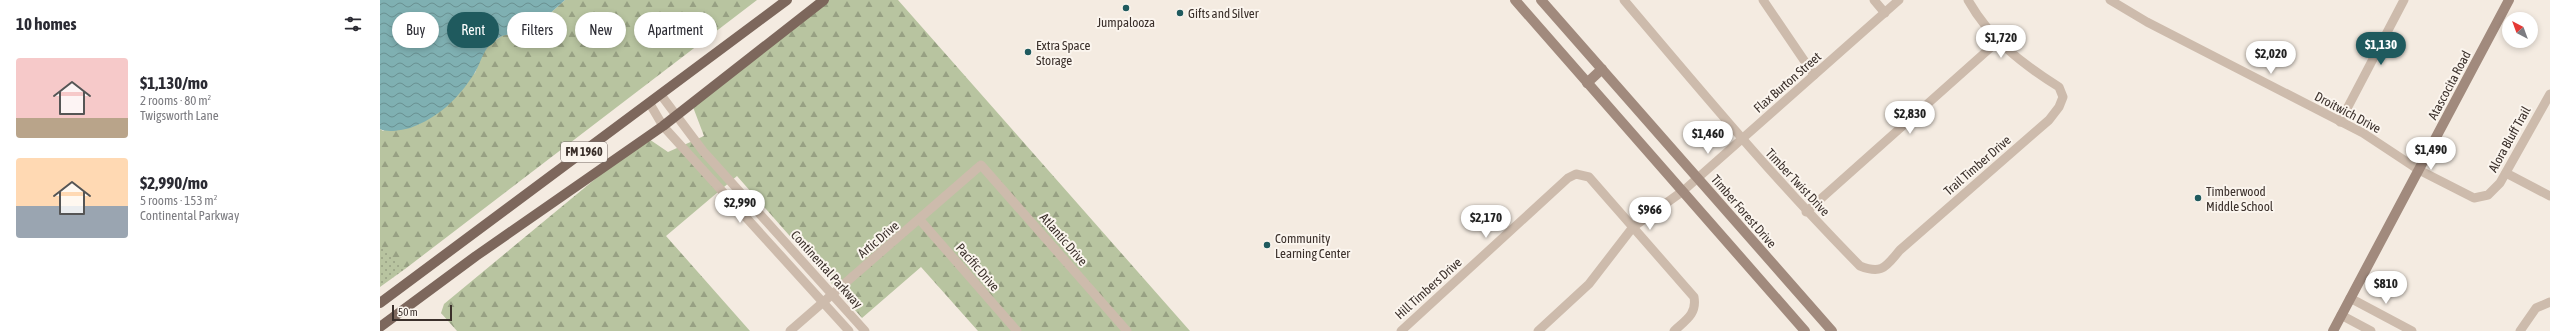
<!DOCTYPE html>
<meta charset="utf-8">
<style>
:root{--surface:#fff;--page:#f7f7f7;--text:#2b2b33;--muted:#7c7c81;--accent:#1f5a5e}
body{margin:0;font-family:"Asap Condensed",sans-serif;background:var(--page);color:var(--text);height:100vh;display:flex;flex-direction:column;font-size:15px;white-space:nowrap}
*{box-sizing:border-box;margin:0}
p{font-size:13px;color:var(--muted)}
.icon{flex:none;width:22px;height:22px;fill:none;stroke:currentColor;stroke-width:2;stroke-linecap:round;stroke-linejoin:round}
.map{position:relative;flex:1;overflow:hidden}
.panel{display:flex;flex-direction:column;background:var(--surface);width:380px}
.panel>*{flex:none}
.top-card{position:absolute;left:12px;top:12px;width:380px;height:36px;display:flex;gap:8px}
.needle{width:26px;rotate:319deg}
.controls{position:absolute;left:2122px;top:12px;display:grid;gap:8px}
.controls a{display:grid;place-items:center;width:36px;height:36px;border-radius:50%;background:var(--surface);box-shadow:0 2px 6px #0003;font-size:20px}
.scale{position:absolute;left:12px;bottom:10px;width:60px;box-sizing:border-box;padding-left:4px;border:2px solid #3b302b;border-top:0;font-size:11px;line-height:14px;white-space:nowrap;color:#3b302b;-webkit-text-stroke:3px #fbf5ee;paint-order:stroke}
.price{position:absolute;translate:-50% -34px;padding:0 9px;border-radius:14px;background:#fff;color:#222;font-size:13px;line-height:26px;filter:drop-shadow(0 1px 2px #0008)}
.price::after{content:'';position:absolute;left:50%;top:24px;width:12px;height:9px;margin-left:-6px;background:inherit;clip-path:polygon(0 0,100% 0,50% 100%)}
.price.selected{background:var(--accent);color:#fff}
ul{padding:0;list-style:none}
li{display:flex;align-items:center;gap:12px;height:100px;padding:0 16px}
li span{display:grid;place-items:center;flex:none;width:112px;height:80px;border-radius:4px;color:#555}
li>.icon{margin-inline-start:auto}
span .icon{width:48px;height:48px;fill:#fffc;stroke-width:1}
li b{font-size:17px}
h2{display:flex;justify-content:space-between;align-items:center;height:48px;padding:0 16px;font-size:17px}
.chip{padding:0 14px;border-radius:18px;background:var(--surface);box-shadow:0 2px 6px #0003;font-size:14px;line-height:36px}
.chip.selected{background:var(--accent);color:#fff}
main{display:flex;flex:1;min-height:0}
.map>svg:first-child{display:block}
.green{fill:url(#green-dots)}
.forest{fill:url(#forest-firs)}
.water{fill:url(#water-waves)}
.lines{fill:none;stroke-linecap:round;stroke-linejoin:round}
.minor{stroke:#cdbbac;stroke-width:9}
.secondary{stroke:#a18a7d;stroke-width:10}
.primary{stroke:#7d675c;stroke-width:10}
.poi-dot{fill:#1f5a5e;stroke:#fbf5ee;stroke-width:1.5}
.labels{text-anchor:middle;stroke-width:4;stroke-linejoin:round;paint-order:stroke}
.shield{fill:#fbf5ee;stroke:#756b66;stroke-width:1}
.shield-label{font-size:12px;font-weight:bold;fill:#3b302b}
.poi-label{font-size:13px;fill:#3b302b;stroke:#fbf5ee;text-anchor:start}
.street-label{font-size:13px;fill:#3b302b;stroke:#fbf5ee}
</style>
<main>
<section class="panel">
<h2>10 homes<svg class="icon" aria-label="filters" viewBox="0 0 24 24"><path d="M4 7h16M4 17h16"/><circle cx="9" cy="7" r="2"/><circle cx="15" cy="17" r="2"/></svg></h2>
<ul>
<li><span style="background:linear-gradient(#f6c9c9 75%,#b9a48a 0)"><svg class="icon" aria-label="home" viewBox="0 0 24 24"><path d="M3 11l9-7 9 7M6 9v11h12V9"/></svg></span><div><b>$1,130/mo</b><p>2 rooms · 80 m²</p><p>Twigsworth Lane</p></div></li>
<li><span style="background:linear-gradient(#ffd9b3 60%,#9aa5b1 0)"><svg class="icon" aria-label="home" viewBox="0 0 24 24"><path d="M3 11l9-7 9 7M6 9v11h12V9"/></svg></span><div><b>$2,990/mo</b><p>5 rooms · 153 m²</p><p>Continental Parkway</p></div></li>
</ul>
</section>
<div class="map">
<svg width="2170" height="331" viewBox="0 0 2170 331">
<defs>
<pattern id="green-dots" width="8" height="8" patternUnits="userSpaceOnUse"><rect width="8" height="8" fill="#b8c4a0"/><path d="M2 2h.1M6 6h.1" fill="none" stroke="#97a083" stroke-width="1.8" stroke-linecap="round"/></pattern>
<pattern id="forest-firs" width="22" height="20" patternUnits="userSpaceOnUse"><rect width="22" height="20" fill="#b8c4a0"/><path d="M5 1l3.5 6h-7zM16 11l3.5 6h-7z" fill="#97a083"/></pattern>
<pattern id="water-waves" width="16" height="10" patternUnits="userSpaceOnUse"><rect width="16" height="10" fill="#7fb0b2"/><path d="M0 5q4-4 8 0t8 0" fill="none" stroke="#699091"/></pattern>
</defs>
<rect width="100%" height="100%" fill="#f4ebe1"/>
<!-- green -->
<polygon class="green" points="0,230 18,248 25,269 0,287"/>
<!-- forest -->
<g class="forest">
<polygon points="185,0 377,0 25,269 0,245 0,129 3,131 95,73 104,49 123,35 146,35"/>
<polygon points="442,0 518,0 810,331 598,331 541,267 482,318 357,176 286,236 370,331 77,331 61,313 64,304 266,137 288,152 324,136 313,107"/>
</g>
<!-- water -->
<path class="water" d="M 0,0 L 185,0 L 146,35 C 139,35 128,33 122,36 C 102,46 104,58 94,74 C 78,99 58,118 30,128 C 22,130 8,133 0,129 Z"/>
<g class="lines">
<!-- minor -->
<g class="minor">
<path d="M 1244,0 C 1321,91 1396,181 1480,266 C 1503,275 1506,266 1520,250 L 1669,120 L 1679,107 L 1683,97 L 1679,87 C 1642,64 1610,39 1588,0"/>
<polyline points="1383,0 1434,75"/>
<polyline points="1494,0 1505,13"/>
<polyline points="1730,0 1767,22 1983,133 2039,170 2094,198 2108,195 2120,183 2170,94"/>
<polyline points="281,95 323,151 485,331"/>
<polyline points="270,104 283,126 469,331"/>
<polyline points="1960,122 2024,0"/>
<polyline points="2126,173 2170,196"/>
<polyline points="1426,212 1618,41"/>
<polyline points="540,220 637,331"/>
<polyline points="1970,298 2032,331"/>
<polyline points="1961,315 1991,331"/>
<polyline points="410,331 601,165 747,331"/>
<path d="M 1021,331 L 1188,178 L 1196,174 L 1209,177 L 1314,297 C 1317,314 1306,320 1294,331"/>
<polyline points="1158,331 1209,284 1253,227 1303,191 1519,0"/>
<polyline points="2140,331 2156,308 2170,302"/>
</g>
<!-- secondary -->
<g class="secondary">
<polyline points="1135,0 1425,331"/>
<polyline points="1161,0 1452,331"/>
<polyline points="1207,83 1222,69"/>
<polyline points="1953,331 2129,0"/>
</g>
<!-- primary -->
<g class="primary">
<polyline points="0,303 407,0"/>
<polyline points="0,327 96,256 283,126 444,0"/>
</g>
</g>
<!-- markers -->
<g class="poi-dot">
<circle cx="746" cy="8" r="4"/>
<circle cx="800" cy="13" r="4"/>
<circle cx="648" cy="52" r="4"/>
<circle cx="1818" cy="198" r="4"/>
<circle cx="887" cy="245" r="4"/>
</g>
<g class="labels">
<!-- shield labels -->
<rect class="shield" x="181" y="142" width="46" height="20" rx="3"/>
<g class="shield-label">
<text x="204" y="156">FM 1960</text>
</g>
<!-- poi labels -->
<g class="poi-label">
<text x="808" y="18">Gifts and Silver</text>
<text x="746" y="27" text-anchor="middle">Jumpalooza</text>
<text x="656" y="50">Extra Space<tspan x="656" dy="15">Storage</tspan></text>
<text x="1826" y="196">Timberwood<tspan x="1826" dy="15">Middle School</tspan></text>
<text x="895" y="243">Community<tspan x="895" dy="15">Learning Center</tspan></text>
</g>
<!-- street labels -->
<g class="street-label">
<text transform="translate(1407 82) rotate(-41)" y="5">Flax Burton Street</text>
<text transform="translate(2069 85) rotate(-62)" y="5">Atascocita Road</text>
<text transform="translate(1968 112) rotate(28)" y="5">Droitwich Drive</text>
<text transform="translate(2129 139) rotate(-61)" y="5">Alora Bluff Trail</text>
<text transform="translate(1597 165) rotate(-41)" y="5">Trail Timber Drive</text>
<text transform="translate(1418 182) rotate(47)" y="5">Timber Twist Drive</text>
<text transform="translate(1364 211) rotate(49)" y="5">Timber Forest Drive</text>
<text transform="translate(498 239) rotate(-40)" y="5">Artic Drive</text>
<text transform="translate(684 239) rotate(49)" y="5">Atlantic Drive</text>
<text transform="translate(598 267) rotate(49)" y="5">Pacific Drive</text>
<text transform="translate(447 269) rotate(48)" y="5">Continental Parkway</text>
<text transform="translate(1048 288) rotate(-42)" y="5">Hill Timbers Drive</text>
</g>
</g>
</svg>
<div class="controls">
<a><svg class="needle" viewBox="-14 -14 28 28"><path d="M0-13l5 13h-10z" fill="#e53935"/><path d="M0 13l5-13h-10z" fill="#7c7c81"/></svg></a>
</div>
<div class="scale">50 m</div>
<b class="price" style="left:1621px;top:59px">$1,720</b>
<b class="price selected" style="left:2001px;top:66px">$1,130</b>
<b class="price" style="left:1891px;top:75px">$2,020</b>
<b class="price" style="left:1530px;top:135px">$2,830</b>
<b class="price" style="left:1328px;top:155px">$1,460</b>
<b class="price" style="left:2051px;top:171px">$1,490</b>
<b class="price" style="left:360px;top:224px">$2,990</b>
<b class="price" style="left:1270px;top:231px">$966</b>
<b class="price" style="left:1106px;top:239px">$2,170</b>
<b class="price" style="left:2006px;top:305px">$810</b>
<div class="top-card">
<a class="chip">Buy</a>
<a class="chip selected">Rent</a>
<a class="chip">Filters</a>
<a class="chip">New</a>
<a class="chip">Apartment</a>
</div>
</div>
</main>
